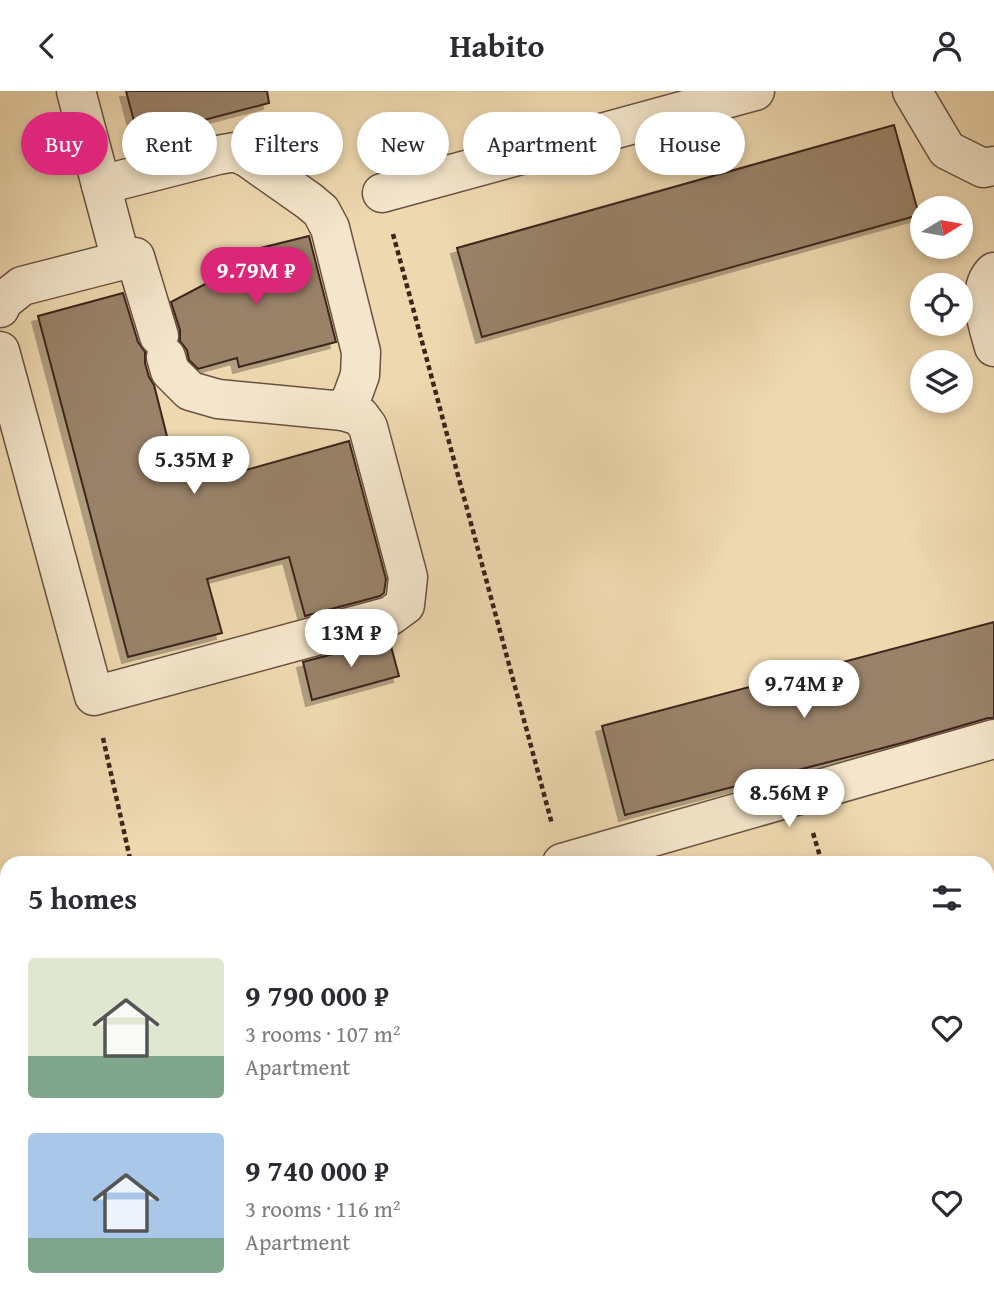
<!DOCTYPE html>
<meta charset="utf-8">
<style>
:root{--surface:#fff;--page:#f2f2f3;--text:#2b2b33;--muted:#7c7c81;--accent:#db2777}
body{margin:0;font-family:"Gentium Book Plus",serif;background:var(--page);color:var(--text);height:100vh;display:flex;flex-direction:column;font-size:26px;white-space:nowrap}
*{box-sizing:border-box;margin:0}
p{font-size:23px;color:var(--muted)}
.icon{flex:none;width:38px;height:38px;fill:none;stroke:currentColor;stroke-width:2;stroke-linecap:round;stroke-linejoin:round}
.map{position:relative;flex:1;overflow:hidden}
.drawer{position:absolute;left:0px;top:765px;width:994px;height:450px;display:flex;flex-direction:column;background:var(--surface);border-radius:21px 21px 0 0;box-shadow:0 4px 10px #0003}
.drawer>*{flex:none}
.guide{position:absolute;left:21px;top:21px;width:952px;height:63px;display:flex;gap:14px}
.needle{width:46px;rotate:79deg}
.fabs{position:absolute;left:910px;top:105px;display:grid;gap:14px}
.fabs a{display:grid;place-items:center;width:63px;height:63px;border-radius:50%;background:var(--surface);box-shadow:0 4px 10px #0003;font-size:35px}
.price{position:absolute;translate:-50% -60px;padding:0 16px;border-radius:24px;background:#fff;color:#222;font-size:23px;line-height:46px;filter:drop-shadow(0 2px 4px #0008)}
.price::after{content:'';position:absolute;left:50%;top:42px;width:21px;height:16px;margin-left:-10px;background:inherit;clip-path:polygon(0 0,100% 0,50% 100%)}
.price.on{background:var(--accent);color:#fff}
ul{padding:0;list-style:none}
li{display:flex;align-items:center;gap:21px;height:175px;padding:0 28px}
li span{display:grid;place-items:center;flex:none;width:196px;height:140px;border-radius:7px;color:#555}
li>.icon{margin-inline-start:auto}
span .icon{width:84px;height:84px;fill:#fffc;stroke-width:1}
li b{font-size:30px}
h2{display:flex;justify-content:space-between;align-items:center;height:84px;padding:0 28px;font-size:30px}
.tag{padding:0 24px;border-radius:32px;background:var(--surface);box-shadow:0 4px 10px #0003;font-size:24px;line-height:63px}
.tag.on{background:var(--accent);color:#fff}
header{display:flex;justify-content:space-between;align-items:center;height:91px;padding:0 28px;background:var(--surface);font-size:32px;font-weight:600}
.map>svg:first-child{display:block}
.building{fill:#998268;stroke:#3d251b;stroke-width:2;filter:url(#shadow)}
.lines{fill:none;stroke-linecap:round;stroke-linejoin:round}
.minor-casing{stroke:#695240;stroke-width:41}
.path{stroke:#3d251b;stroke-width:4.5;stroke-dasharray:5 3.5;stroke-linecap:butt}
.minor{stroke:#f4e6cb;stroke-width:38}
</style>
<header><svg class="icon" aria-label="back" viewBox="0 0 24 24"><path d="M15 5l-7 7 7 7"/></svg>Habito<svg class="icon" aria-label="person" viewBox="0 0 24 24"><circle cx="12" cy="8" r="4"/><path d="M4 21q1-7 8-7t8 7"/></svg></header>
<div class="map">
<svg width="994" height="1213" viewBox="0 0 994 1213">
<defs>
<filter id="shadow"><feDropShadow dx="-6" dy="6" stdDeviation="0" flood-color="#0004"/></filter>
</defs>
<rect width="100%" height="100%" fill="#eed8af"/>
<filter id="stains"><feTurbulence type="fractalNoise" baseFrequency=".00286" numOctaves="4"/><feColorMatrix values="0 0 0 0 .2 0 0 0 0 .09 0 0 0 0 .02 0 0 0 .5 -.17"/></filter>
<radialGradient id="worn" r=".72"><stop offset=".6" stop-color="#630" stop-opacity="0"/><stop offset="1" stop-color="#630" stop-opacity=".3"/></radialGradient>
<!-- building -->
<g class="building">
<polygon points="126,0 267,0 269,12 181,35 182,42 140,53"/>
<polygon points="894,34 919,124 482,246 457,157"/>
<polygon points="309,145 336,251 239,276 237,267 198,278 189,269 187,259 180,250 180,239 171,211 213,189 208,170"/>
<polygon points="123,202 138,251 145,261 145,272 149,286 154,294 172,365 220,353 228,384 349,350 386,488 384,502 380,505 305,525 289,466 207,488 222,542 128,566 38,225"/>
<polygon points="994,531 994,627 988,627 902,652 625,724 602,635"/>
<polygon points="389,548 399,585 312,609 303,571"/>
</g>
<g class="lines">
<defs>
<g id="minor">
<polyline points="76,0 121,169"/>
<polyline points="912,0 947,59 983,77 994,75"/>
<polyline points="101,94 218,64 235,61 248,67 309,110 321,120 330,137 361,261 360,284 352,306 343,320"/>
<polyline points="382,102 755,0"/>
<path d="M 994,181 C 975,199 988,235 994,256"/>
<polyline points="0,217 2,211 22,195 135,166 159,245"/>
<polyline points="0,260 94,605 390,525 405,514 408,486 368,336 360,325 343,320 218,308 190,300 170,280 166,266"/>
<polyline points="562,772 994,648"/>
<polyline points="987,1131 994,1119"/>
<polyline points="0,1164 7,1171"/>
<polyline points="45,1208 50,1213"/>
<polyline points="487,1213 489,1208"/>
<polyline points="937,1213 940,1208"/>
</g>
</defs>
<!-- minor casing -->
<use href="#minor" class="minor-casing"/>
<!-- path -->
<g class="path">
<polyline points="393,143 552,733"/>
<polyline points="103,647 131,772"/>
<polyline points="813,742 822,772"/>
<polyline points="987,865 994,868"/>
<polyline points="987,933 994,931"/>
<polyline points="376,1213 381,1208 391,1213"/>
</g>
<!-- minor -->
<use href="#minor" class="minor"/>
</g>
<rect width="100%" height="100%" filter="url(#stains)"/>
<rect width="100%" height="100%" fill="url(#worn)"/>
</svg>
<div class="fabs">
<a><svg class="needle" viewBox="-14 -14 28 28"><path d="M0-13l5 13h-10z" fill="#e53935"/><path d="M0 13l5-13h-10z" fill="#7c7c81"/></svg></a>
<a><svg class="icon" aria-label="locate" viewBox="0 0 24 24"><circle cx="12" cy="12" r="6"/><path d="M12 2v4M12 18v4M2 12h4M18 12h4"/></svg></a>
<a><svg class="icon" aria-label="layers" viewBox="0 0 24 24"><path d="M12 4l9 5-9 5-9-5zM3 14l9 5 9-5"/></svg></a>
</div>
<b class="price on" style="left:256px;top:216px">9.79M ₽</b>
<b class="price" style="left:194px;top:405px">5.35M ₽</b>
<b class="price" style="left:351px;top:578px">13M ₽</b>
<b class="price" style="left:804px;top:629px">9.74M ₽</b>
<b class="price" style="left:789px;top:738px">8.56M ₽</b>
<div class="guide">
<a class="tag on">Buy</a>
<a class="tag">Rent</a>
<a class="tag">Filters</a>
<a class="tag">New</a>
<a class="tag">Apartment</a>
<a class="tag">House</a>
</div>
<section class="drawer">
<h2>5 homes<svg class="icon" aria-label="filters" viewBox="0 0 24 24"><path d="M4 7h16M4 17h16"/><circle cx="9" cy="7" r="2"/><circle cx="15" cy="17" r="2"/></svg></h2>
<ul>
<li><span style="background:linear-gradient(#dfe7d0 70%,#7fa58c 0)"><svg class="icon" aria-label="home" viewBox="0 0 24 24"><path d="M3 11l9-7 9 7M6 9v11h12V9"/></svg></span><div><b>9 790 000 ₽</b><p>3 rooms · 107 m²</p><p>Apartment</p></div><svg class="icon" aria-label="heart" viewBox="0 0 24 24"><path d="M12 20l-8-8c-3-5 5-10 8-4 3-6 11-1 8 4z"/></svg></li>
<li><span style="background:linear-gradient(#a9c7e8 75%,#7fa58c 0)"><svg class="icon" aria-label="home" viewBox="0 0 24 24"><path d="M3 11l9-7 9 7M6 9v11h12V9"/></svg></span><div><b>9 740 000 ₽</b><p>3 rooms · 116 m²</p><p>Apartment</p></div><svg class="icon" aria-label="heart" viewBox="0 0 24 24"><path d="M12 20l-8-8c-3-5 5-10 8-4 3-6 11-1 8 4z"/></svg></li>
</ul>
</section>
</div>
